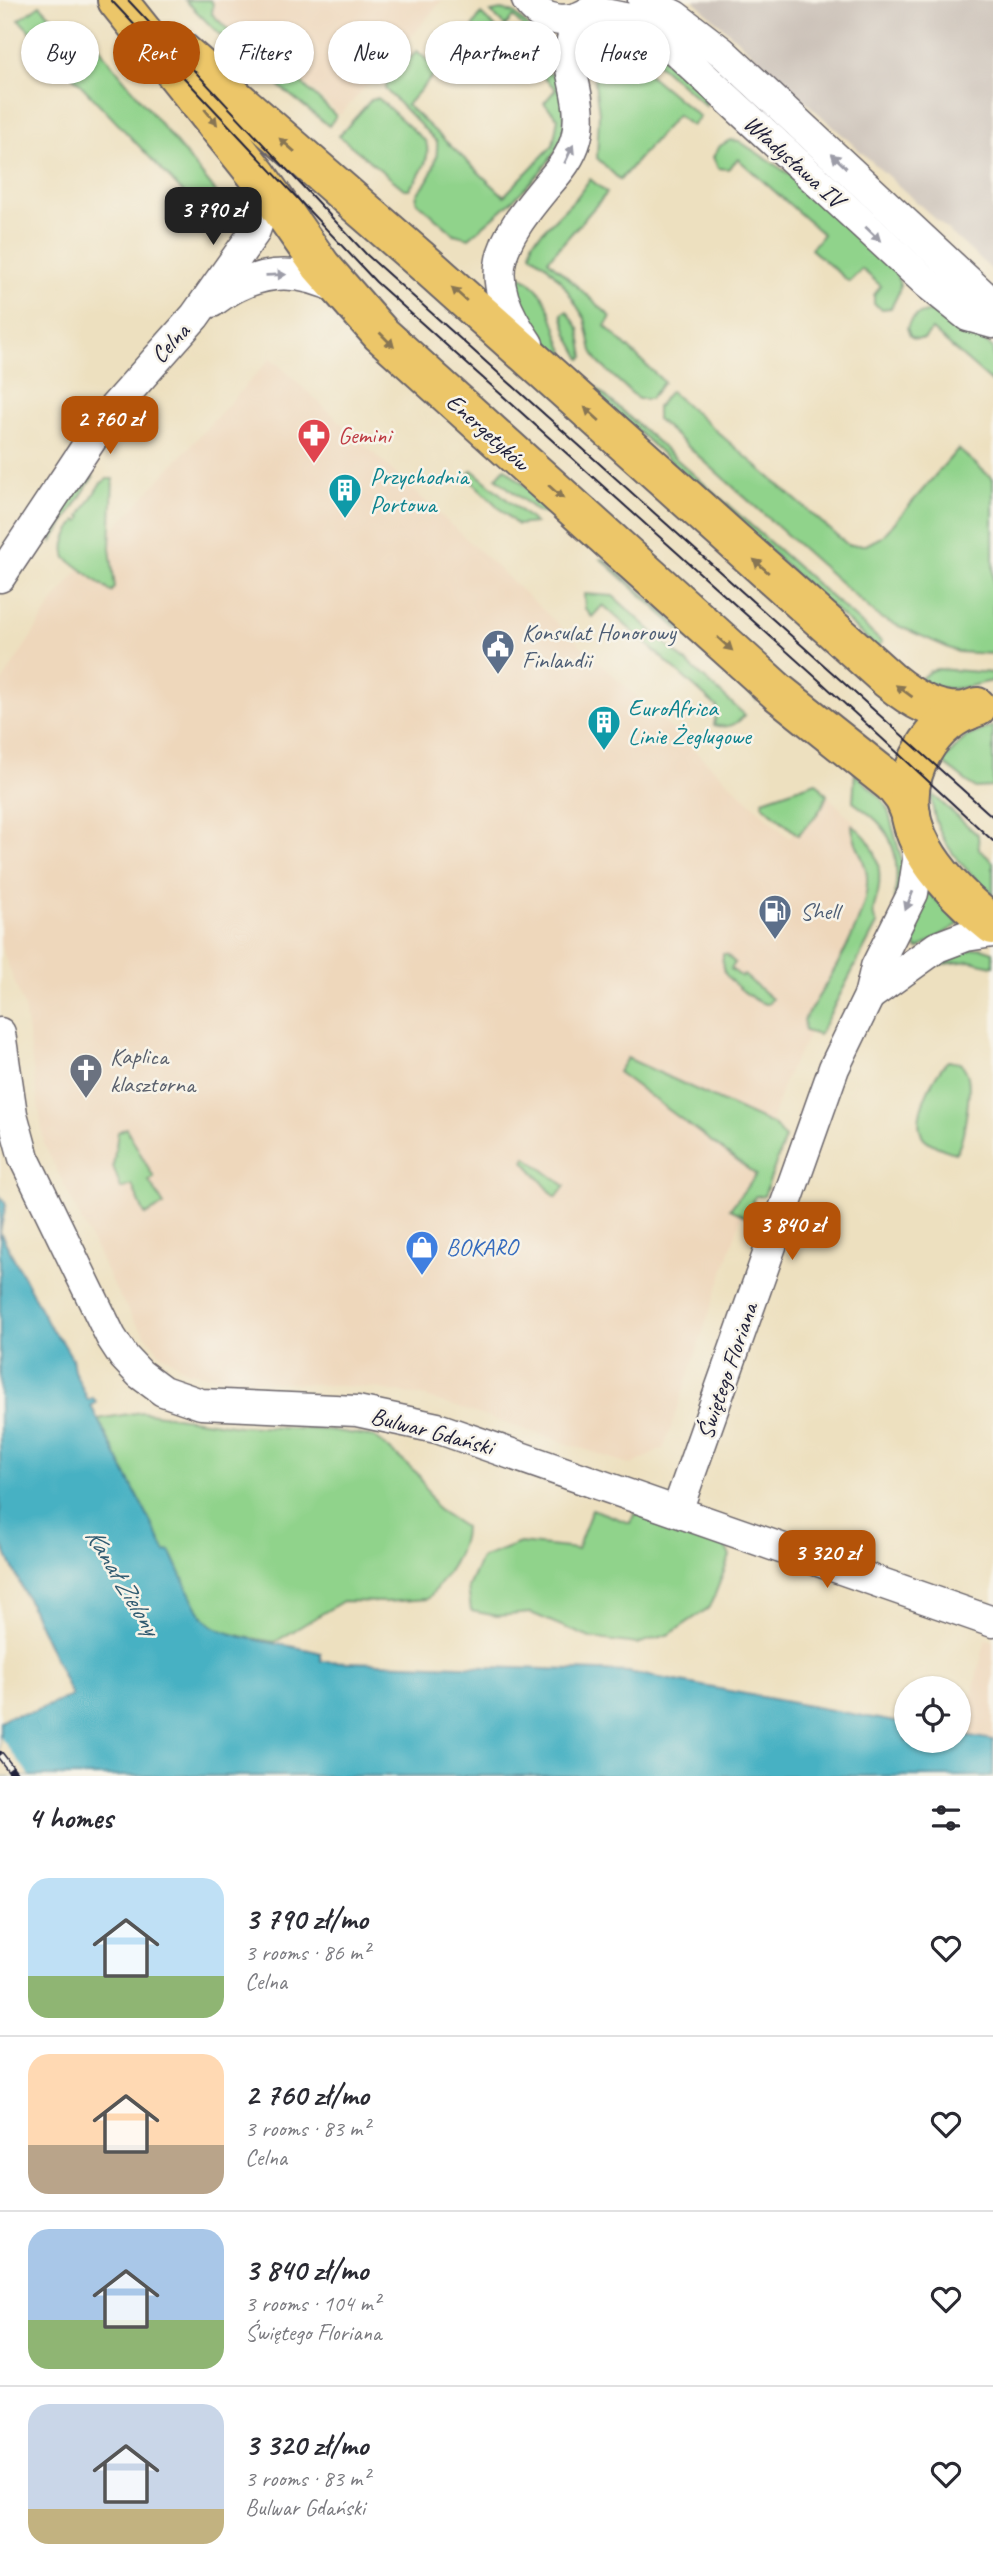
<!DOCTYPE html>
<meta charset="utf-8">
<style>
:root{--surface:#fff;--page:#f7f7f7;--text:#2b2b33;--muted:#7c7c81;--line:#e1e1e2;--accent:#b45309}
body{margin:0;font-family:Caveat,sans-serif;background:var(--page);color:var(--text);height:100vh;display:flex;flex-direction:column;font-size:26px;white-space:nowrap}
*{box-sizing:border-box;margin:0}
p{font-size:23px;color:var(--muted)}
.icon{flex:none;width:38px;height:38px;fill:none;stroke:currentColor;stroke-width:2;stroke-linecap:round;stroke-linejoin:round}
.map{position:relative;height:1776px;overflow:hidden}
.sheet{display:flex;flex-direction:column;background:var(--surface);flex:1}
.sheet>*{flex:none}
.banner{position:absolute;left:21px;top:21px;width:952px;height:63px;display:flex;gap:14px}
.controls{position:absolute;left:894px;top:1676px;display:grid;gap:14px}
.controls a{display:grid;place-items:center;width:77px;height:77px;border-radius:50%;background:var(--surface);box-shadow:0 2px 5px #0004;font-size:35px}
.price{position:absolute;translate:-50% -60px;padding:0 16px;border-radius:14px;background:var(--accent);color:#fff;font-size:23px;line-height:46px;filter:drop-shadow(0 2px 4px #0008)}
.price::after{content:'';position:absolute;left:50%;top:42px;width:21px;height:16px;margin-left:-10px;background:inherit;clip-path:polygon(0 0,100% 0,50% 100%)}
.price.on{background:#222;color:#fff}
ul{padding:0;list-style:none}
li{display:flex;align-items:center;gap:21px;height:175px;padding:0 28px}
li+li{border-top:2px solid var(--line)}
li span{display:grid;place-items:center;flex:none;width:196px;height:140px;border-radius:21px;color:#555}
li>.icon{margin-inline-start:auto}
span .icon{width:84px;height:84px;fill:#fffc;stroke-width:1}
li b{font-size:30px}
h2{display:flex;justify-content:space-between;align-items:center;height:84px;padding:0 28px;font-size:30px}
.chip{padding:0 24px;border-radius:32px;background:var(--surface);box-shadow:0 2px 5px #0004;font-size:24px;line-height:63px}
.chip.on{background:var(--accent);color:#fff}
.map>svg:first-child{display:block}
.built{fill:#eed7bb}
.industrial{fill:#ccc2b9}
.green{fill:#90d38b;stroke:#597a63;stroke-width:2}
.water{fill:#46b1c3;stroke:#346a7f;stroke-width:2}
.pier{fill:#ede0bf}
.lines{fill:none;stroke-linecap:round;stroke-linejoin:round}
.street-casing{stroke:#696469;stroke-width:33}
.primary-casing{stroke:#696469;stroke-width:42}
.street{stroke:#fff;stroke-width:30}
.primary{stroke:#ecc669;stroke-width:38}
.tram{stroke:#22223b;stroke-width:2}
.rail-casing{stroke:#22223b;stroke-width:8}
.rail{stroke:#f7f3e8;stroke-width:5;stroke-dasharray:16;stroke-linecap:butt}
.oneway{fill:#877452}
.oneway2{fill:#9c9ca7}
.labels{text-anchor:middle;stroke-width:5;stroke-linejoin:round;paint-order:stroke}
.street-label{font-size:24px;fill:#22223b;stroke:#f7f3e8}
.health-label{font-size:24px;fill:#be3a42;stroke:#f7f3e8;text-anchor:start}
.culture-label{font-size:24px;fill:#0d838f;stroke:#f7f3e8;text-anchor:start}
.service-label{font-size:24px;fill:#4e5e75;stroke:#f7f3e8;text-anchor:start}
.worship-label{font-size:24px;fill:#5b616d;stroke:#f7f3e8;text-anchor:start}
.shop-label{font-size:24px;fill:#366cbe;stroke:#f7f3e8;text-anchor:start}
.water-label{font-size:26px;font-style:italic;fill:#305b71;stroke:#f7f3e8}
</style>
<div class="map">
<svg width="993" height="1776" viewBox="0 0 993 1776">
<rect width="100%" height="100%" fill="#f7f3e8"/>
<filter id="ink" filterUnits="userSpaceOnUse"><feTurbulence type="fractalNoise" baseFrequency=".0143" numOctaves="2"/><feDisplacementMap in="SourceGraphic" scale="14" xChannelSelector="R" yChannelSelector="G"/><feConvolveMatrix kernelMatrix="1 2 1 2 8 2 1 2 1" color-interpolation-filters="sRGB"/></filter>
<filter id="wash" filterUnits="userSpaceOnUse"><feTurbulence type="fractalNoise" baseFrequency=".00686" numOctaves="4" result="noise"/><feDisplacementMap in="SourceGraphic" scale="28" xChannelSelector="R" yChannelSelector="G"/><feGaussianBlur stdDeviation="1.57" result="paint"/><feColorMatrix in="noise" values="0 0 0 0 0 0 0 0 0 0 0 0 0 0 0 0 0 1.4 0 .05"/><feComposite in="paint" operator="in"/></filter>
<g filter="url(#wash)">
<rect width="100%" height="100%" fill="#ede0bf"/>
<!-- built -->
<g class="built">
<polygon points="207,0 442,0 407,42 340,115 282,63 269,57 262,63 212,14"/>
<polygon points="271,358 789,838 827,795 852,820 870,844 876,866 852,953 785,1079 736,1233 664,1448 632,1465 426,1397 376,1388 228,1379 188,1372 159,1352 133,1319 113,1285 44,1144 24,1007 0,944 0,685 54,601 92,553"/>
<polygon points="986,1639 993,1641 993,1740 962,1734"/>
</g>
<!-- industrial -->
<polygon class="industrial" points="693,0 993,0 993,271"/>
<!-- green -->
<g class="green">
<polygon points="185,0 210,0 213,4 212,14 270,70 265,75 243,58"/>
<polygon points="40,5 78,44 91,34 105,56 221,198 225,220 216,227 19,20"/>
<polygon points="501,10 514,13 531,29 548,38 553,58 544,59 536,54 543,46 513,17 505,26 491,12"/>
<path d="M 481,14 L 545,74 L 558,73 C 562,93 567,114 563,133 C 555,168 495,216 469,238 L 454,234 L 416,201 C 416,192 422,189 427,181 C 435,168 438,156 437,142 L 385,89 L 387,83 L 417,51 L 438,70 L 407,105 L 504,196 L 553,145 L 558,118 L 544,103 L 556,89 L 494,31 L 481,44 L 476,40 L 473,26 Z"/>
<polygon points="637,36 706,94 706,106 641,49"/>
<polygon points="620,52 628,57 700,117 692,126 677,115 620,180 597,158 599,113 593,68 597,61 605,55"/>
<polygon points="288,70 336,116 329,126 275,83"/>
<path d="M 378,98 L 426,142 C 432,159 419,177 409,189 L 404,189 L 339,136 L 371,100 Z"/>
<polygon points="730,140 739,141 815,191 892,261 900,285 899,292 891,308 882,309 874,304 874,295 881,286 862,269 849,282 811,249 823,234 738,159 728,169 718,168 713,157 720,146"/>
<polygon points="590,179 607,193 548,260 611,317 605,326 664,382 650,399 638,399 599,363 592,351 585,319 562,282 546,265 531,254 532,242 577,197"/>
<path d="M 512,272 C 561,292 547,332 574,368 L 882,642 L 877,648 L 581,380 L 525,317 L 520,309 Z"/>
<polygon points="567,311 579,329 584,357 581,359 568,335 562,314"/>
<path d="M 935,311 L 952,316 L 993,348 L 993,383 L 932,330 L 924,339 L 916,339 L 910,336 L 907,328 C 911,315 923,312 935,311 Z"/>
<polygon points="670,391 848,545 866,545 883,536 958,449 993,479 993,654 958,652 880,618 657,419 657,407"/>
<polygon points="505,468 583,539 583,544 551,515 538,512 496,478"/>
<polygon points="472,470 535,523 517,525 466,476"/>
<polygon points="93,477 52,542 50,527 80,480"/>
<path d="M 107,479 L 113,479 L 110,548 L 115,588 L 111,592 L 66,558 C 61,543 69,532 77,520 L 80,521 L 82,517 L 80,516 L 100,484 Z"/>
<polygon points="601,559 604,559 759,696 757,700"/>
<path d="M 584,594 L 613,596 L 745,715 C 736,725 727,729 714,725 L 717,707 L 603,605 L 592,617 L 585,609 Z"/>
<path d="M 937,669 L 993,673 L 993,681 C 958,688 954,694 918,681 L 930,671 Z"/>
<polygon points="993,726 993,787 975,788 942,762 966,737"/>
<path d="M 855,773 L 882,799 L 888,810 L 903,865 L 902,884 L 894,900 C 899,875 898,844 880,824 C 872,815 862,809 853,802 Z"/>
<path d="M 816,782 L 827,795 C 822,812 809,823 798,835 L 763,805 L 763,800 Z"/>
<path d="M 932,794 L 978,835 L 979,849 L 993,862 L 993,895 C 963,868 931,837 932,794 Z"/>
<path d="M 852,825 C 875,840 883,866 878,893 C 875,904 870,914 877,924 L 819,1035 L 805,1031 L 804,1020 C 826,984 869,920 867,877 C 866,858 852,843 852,825 Z"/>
<polygon points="926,892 931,894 959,924 918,949 902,934"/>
<polygon points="981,948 993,952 993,966 970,961 935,965 941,955"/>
<path d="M 723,954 L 726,954 L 735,963 L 731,969 L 742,977 L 744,975 L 772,999 L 768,1004 C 758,1005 728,981 724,971 C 721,966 723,960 723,954 Z"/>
<polygon points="627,1058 774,1125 785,1138 764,1196 756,1196 752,1201 756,1204 751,1219 730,1209 756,1175 618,1072"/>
<path d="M 948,1061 L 961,1063 C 964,1067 967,1071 968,1077 C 971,1091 964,1144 955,1153 C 945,1150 931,1145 924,1138 C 909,1120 934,1073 948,1061 Z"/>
<polygon points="126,1128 154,1178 149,1181 164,1205 145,1215 132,1185 121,1189 113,1166 118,1132"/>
<polygon points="526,1157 565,1186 556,1198 524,1161"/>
<path d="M 141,1412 L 239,1426 L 329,1430 L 375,1437 L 418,1474 L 437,1509 L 464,1527 C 464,1554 444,1578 428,1599 L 385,1602 L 343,1601 L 275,1642 C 257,1639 237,1637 220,1630 C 195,1621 182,1573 170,1551 L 166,1553 L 98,1419 Z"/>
<polygon points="592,1509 630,1523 635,1513 725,1546 730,1556 710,1607 670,1634 637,1644 590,1638 531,1613 497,1616 471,1611 468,1587 481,1558 520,1543 577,1549"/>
</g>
<!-- water -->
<path class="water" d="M 0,1196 L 6,1204 L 0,1232 L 52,1331 L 62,1341 L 72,1358 L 74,1371 L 88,1400 L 93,1398 L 96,1403 L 91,1406 L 166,1552 L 170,1551 C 182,1573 189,1598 204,1618 C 222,1641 291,1643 321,1653 L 321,1661 L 628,1672 L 906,1724 L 906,1741 L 959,1741 L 959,1734 L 993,1740 L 993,1776 L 0,1776 L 0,1721 L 9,1716 L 33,1712 L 72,1696 L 0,1540 Z"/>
<!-- pier -->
<polygon class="pier" points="0,1737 30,1776 0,1776"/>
</g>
<g filter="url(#ink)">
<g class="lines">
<defs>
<g id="street">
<path d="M 527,0 C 542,23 572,26 593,9"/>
<polyline points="643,0 675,16 722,52 984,296 993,310"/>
<polyline points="590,11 629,19 661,37 928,284 968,316 993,323"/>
<path d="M 212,302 C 253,271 293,265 341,290"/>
<path d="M 528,344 C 479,274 498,244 548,184 C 560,170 571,157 576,139 C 583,113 575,90 570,64 C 568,50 574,31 580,18"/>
<polyline points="0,577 109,413 195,316 254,233 264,206 261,181"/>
<polyline points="869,996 937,947 966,936 993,932"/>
<polyline points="0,1033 12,1114 24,1158 111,1337 124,1357 140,1374 163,1391 201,1404 357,1411 437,1428 993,1622"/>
<polyline points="677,1511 834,1068 869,996 876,967 913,893 918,860 916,835"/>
</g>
<g id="primary">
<polyline points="117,0 258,176 321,266 381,334 779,693 893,784 904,798 911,814"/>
<path d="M 182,52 L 430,268 L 889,680 C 911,698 937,715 967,711"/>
<path d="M 977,707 C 954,714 935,730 923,751 C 882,822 941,883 993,925"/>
</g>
</defs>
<!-- street casing -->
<use href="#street" class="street-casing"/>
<!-- primary casing -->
<use href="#primary" class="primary-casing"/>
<!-- street -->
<use href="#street" class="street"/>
<!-- primary -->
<use href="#primary" class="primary"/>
<!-- tram -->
<g class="tram">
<polyline points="111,0 376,282 821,682 993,841"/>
<polyline points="128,0 367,255 993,817"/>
</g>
<defs>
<polyline id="rail" points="0,1755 16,1776"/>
</defs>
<!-- rail casing -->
<use href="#rail" class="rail-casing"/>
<!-- rail -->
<use href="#rail" class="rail"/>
</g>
<!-- one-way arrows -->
<defs><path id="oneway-solid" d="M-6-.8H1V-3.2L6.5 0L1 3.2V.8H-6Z" transform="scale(1.75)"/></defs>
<g class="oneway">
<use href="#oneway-solid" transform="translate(211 117) rotate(51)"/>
<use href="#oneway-solid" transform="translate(287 145) rotate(-139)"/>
<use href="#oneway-solid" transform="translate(459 294) rotate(-138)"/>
<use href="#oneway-solid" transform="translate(387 340) rotate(45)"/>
<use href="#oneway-solid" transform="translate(592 414) rotate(-138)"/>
<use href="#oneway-solid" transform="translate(556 492) rotate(42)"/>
<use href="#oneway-solid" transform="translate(761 566) rotate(-138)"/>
<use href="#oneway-solid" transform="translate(725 644) rotate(42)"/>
<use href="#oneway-solid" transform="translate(904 691) rotate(-144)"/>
</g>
<g class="oneway2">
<use href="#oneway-solid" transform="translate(569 154) rotate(-65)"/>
<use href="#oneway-solid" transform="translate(839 161) rotate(-137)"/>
<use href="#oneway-solid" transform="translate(873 234) rotate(43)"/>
<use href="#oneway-solid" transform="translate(276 275) rotate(-2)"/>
<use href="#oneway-solid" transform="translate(909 901) rotate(112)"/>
</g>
</g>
<!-- icons -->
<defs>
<symbol id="pharmacy-pin" viewBox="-11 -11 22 30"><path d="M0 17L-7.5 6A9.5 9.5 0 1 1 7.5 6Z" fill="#e0444e" stroke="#f7f3e8"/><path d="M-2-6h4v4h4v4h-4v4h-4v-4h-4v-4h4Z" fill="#fff"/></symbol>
<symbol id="building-pin" viewBox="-11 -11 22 30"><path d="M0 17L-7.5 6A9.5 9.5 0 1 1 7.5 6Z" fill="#0f9aa8" stroke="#f7f3e8"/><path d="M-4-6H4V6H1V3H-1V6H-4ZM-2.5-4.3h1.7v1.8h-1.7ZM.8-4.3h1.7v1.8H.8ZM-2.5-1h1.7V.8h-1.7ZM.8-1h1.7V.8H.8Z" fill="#fff"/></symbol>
<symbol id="civic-pin" viewBox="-11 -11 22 30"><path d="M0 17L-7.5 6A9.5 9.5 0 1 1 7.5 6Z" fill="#5c6f8a" stroke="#f7f3e8"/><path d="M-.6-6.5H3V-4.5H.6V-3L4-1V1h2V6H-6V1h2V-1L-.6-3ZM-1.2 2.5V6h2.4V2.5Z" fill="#fff"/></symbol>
<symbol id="fuel-pin" viewBox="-11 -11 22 30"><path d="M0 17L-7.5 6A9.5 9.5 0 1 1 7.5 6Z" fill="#5c6f8a" stroke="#f7f3e8"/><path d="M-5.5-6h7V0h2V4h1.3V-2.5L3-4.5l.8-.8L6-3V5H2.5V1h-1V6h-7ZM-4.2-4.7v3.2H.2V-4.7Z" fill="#fff"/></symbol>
<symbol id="church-pin" viewBox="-11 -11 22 30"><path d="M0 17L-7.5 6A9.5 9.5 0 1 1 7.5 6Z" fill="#6b7280" stroke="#f7f3e8"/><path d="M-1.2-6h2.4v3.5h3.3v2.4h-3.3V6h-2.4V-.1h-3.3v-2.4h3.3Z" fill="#fff"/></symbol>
<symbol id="shop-pin" viewBox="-11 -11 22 30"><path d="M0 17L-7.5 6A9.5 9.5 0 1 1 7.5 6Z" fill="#3f7fe0" stroke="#f7f3e8"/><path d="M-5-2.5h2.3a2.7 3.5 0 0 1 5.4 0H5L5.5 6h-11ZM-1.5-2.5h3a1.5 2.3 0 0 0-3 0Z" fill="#fff"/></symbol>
</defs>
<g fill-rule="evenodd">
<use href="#pharmacy-pin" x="295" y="416" width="38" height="52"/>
<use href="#building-pin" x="326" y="471" width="38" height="52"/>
<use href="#civic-pin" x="479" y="627" width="38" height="52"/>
<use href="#building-pin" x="585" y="703" width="38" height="52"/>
<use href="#fuel-pin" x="756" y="892" width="38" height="52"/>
<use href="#church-pin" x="67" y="1051" width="38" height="52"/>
<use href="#shop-pin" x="403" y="1228" width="38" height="52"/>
</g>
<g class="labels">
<!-- street labels -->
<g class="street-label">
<text transform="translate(794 161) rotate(42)" y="8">Władysława IV</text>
<text transform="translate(170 343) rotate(-47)" y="8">Celna</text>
<text transform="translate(488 432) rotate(42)" y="8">Energetyków</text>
<text transform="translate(727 1371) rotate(-71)" y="8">Świętego Floriana</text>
<text transform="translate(432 1431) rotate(15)" y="8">Bulwar Gdański</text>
</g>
<!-- health labels -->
<g class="health-label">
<text x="338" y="443">Gemini</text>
</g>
<!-- culture labels -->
<g class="culture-label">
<text x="370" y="484">Przychodnia<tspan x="370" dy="28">Portowa</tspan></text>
<text x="628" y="716">EuroAfrica<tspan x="628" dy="28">Linie Żeglugowe</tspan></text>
</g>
<!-- service labels -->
<g class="service-label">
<text x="522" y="640">Konsulat Honorowy<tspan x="522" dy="28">Finlandii</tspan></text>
<text x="800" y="919">Shell</text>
</g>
<!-- worship labels -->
<g class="worship-label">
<text x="110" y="1064">Kaplica<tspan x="110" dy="28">klasztorna</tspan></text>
</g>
<!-- shop labels -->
<g class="shop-label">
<text x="446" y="1255">BOKARO</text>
</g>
<!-- water labels -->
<g class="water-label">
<text transform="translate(123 1581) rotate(59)" y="9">Kanał Zielony</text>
</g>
</g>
</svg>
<div class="controls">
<a><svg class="icon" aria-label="locate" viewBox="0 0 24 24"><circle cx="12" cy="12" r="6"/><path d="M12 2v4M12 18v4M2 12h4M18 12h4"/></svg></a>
</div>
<b class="price on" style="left:213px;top:247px">3 790 zł</b>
<b class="price" style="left:110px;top:456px">2 760 zł</b>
<b class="price" style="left:792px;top:1262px">3 840 zł</b>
<b class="price" style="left:827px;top:1590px">3 320 zł</b>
<div class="banner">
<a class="chip">Buy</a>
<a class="chip on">Rent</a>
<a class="chip">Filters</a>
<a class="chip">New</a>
<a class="chip">Apartment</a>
<a class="chip">House</a>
</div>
</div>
<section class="sheet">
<h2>4 homes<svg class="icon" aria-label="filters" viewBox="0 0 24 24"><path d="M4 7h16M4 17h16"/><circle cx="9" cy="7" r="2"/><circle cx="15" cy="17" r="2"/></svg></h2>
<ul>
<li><span style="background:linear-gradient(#bfe0f5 70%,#8fb573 0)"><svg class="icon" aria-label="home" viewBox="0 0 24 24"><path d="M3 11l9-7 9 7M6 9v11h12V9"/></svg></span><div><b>3 790 zł/mo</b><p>3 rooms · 86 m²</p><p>Celna</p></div><svg class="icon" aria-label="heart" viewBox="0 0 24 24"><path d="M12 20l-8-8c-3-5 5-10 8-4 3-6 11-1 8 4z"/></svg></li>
<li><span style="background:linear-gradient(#ffd9b3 65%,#b9a48a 0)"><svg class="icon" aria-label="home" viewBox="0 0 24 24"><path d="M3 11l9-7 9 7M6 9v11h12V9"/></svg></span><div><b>2 760 zł/mo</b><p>3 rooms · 83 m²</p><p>Celna</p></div><svg class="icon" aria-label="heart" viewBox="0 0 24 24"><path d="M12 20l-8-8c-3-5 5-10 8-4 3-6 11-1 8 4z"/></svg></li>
<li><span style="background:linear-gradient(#a9c7e8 65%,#8fb573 0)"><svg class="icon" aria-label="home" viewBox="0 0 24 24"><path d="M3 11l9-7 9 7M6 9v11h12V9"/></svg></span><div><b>3 840 zł/mo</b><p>3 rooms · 104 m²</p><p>Świętego Floriana</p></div><svg class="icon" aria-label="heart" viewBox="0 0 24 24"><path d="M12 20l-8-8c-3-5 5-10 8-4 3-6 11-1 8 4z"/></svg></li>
<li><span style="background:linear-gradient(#c9d6e8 75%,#c2b280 0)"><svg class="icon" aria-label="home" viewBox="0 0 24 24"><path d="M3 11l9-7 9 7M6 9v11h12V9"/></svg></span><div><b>3 320 zł/mo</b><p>3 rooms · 83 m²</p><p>Bulwar Gdański</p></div><svg class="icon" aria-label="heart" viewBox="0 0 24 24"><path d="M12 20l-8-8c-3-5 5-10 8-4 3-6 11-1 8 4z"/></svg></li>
</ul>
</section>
